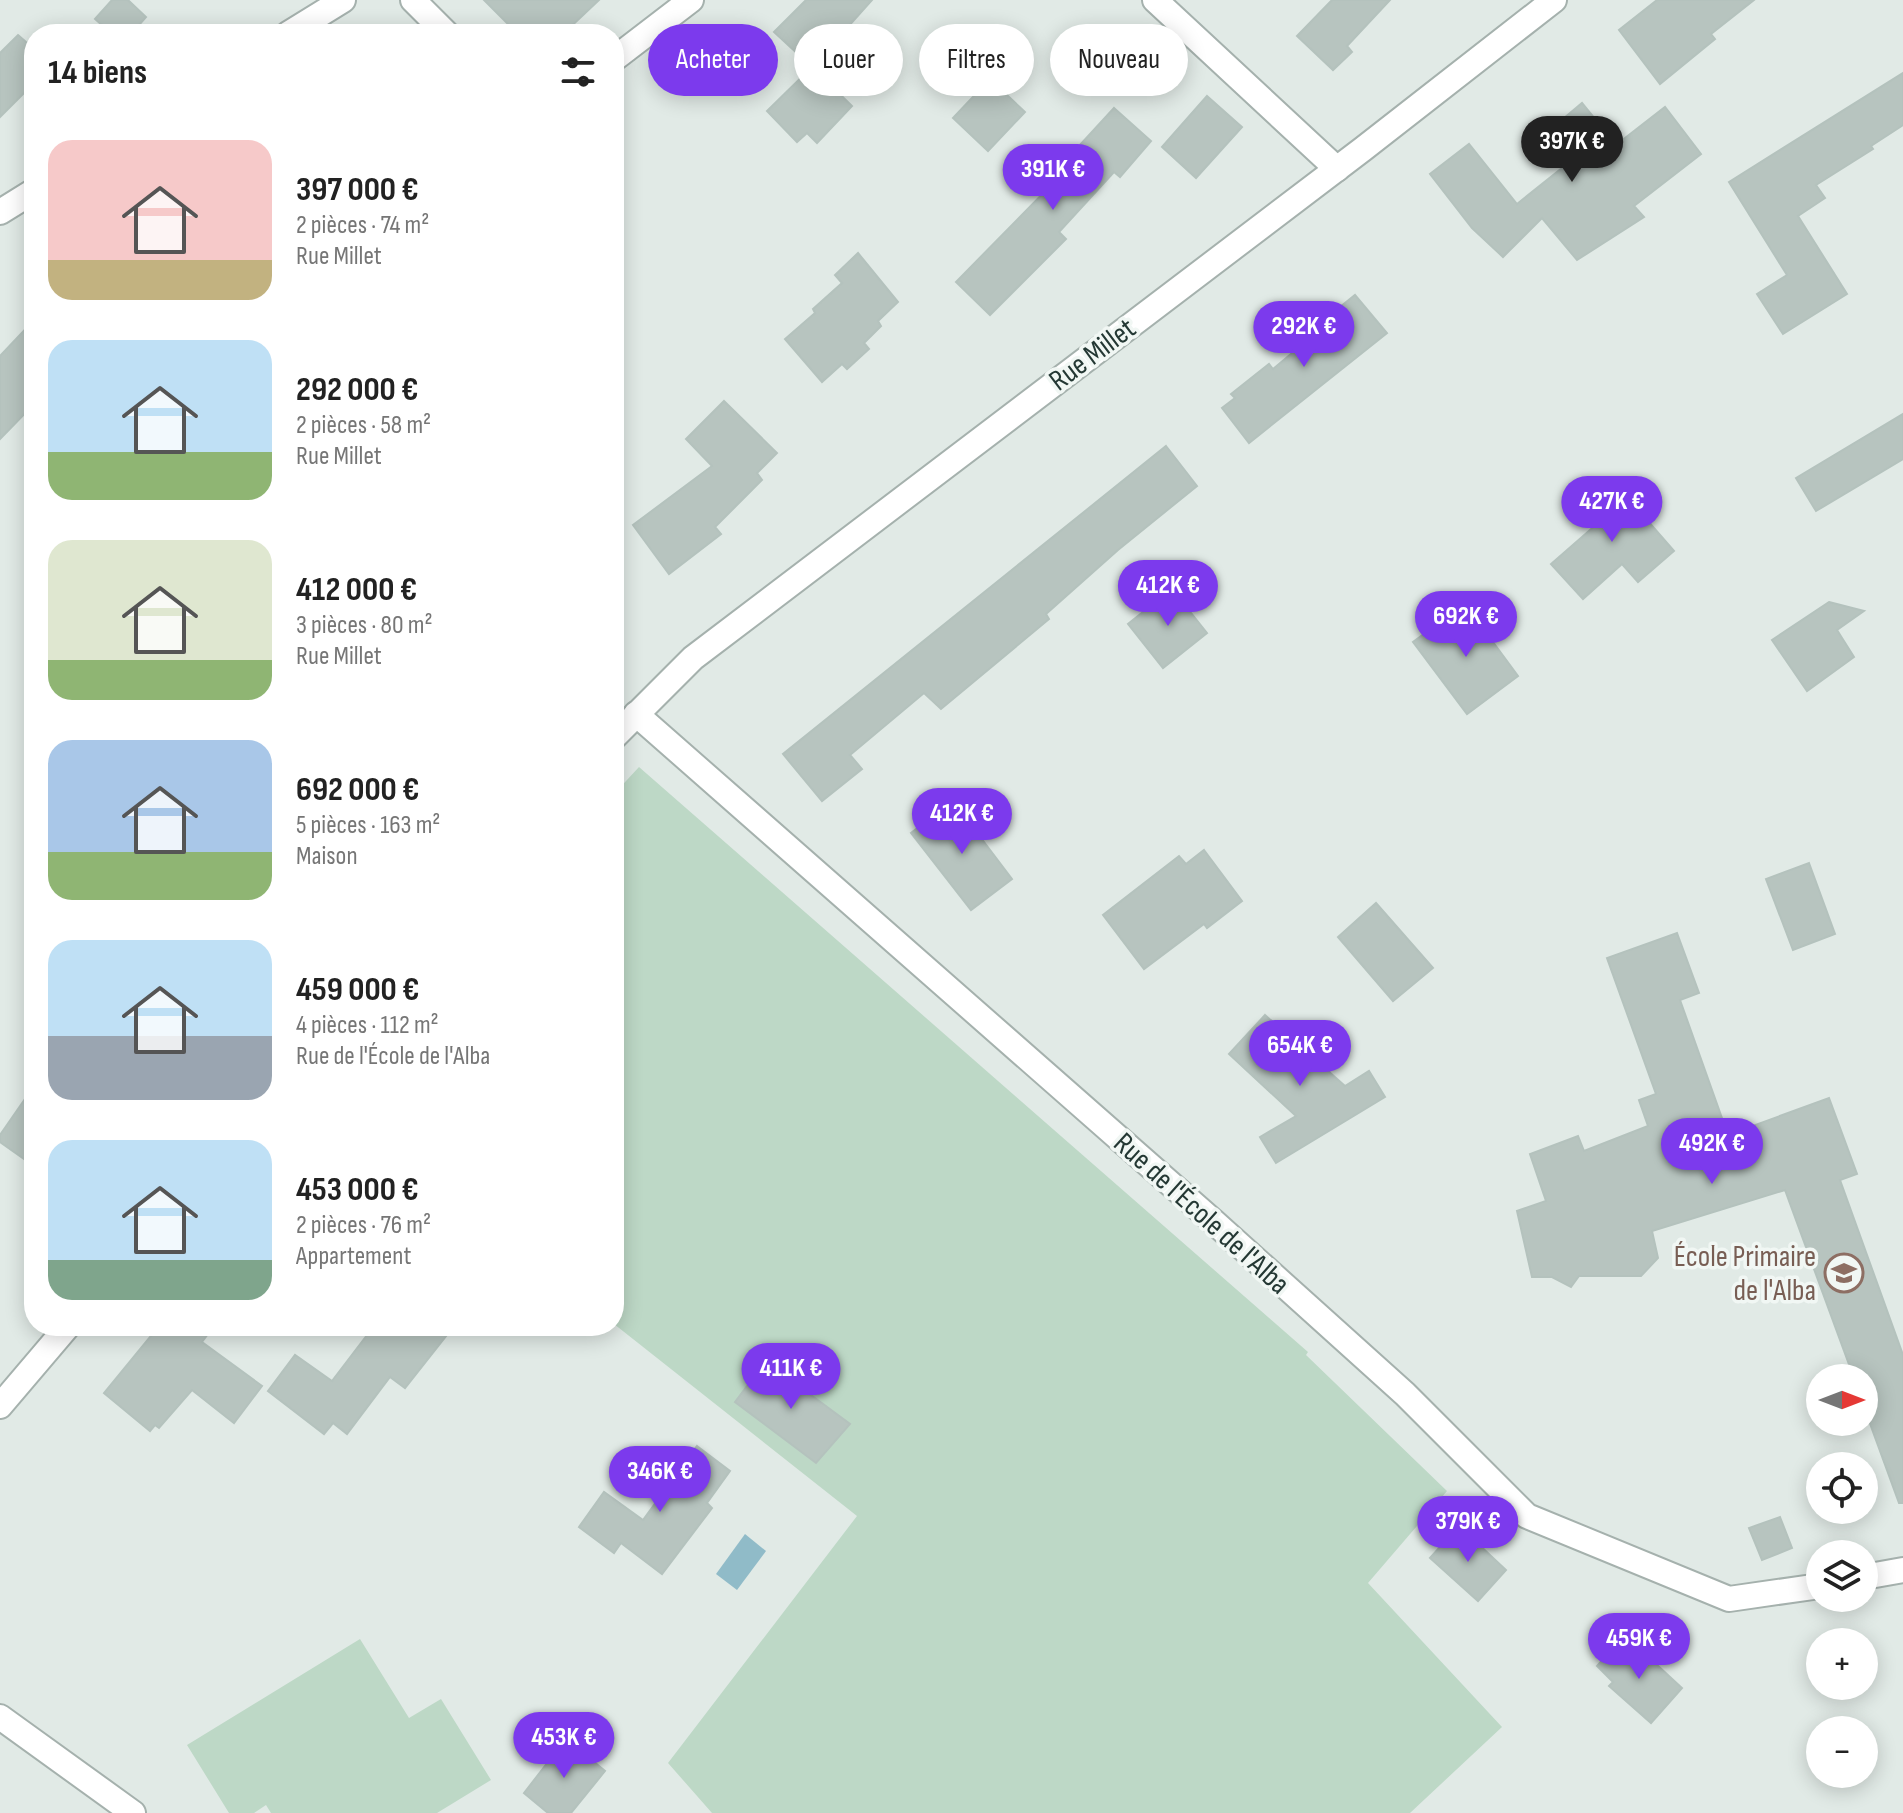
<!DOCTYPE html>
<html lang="fr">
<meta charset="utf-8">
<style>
:root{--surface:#fff;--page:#f6f6f6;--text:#222;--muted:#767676;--accent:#7c3aed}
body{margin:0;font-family:"Sofia Sans Condensed",sans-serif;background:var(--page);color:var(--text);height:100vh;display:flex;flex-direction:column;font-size:30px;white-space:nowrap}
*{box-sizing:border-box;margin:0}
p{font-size:26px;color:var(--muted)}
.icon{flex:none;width:44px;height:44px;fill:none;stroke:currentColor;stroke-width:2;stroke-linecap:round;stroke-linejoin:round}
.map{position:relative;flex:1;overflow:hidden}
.drawer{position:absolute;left:24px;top:24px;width:600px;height:1312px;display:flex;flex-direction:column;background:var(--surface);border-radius:32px;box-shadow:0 4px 20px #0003}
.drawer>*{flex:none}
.top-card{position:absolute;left:648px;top:24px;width:760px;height:72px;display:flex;gap:16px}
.needle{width:52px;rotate:90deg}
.tools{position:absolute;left:1806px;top:1364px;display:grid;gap:16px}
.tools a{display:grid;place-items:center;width:72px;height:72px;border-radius:50%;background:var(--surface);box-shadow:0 4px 20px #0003;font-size:40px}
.price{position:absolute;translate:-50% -68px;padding:0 18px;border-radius:28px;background:var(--accent);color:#fff;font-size:26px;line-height:52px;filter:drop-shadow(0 2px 4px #0008)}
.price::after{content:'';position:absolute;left:50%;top:48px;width:24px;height:18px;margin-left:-12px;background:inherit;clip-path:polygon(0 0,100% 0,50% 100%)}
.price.selected{background:#222;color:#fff}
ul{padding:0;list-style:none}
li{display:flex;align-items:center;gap:24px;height:200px;padding:0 24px}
li span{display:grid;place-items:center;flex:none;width:224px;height:160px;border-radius:24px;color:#555}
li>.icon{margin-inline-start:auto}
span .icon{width:96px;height:96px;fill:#fffc;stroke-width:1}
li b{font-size:34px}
h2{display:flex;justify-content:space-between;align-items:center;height:96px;padding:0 24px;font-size:34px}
.pill{padding:0 28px;border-radius:36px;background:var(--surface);box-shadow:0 4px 20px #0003;font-size:28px;line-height:72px}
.pill.selected{background:var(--accent);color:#fff}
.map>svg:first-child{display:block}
.green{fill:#bdd8c6}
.water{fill:#90bbc8}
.building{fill:#b7c4bf;stroke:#b4c2bd;stroke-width:2}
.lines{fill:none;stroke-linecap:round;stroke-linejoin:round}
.minor-casing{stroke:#a5b1ad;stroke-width:28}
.minor{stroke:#fff;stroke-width:24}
.labels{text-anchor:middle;stroke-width:7;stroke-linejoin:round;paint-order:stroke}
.street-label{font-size:30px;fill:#243834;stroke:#f1f7f4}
.education-label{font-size:30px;fill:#785e54;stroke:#f1f7f4;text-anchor:end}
</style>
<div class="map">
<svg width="1903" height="1813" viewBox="0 0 1903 1813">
<rect width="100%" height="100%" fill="#e1eae6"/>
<!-- green -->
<g class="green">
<polygon points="639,767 1308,1352 1306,1355 1447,1491 1368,1583 1502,1727 1410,1813 712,1813 668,1763 857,1516 614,1324 614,794"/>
<polygon points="360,1639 409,1718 441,1699 491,1780 437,1813 271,1813 266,1805 254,1813 229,1813 187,1745"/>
</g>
<!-- water -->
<polygon class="water" points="745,1534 766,1551 737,1590 716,1574"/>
<!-- building -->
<g class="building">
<polygon points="112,0 128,0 146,17 131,34 112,34 95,19"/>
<polygon points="484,0 599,0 563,34 518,34"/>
<polygon points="806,0 872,0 812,67 774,32"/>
<polygon points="1332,0 1390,0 1347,46 1352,52 1333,70 1297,36"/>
<polygon points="1657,0 1754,0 1711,34 1715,39 1660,84 1619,30"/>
<polygon points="18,35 34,49 34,83 0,117 0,53"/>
<polygon points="812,67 852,106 817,143 807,133 797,142 767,111"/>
<polygon points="1903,73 1903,125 1871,146 1873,149 1816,185 1825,198 1798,216 1847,294 1783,334 1757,294 1787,275 1729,182"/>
<polygon points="990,79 1025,112 988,151 953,118"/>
<polygon points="1207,96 1242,127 1196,178 1162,147"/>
<polygon points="1582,103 1616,145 1665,107 1701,154 1634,206 1644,217 1577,260 1542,218 1503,257 1472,228 1430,174 1469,144 1517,204 1572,160 1550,130"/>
<polygon points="1114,108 1151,141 1120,177 1114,172 1059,232 1066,239 990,315 956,282 1062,174 1057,170"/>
<polygon points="858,253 898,302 878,321 881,326 864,343 869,349 847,369 842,364 822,382 785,339 815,313 813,309 842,283 835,275"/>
<polygon points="1355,295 1387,333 1249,443 1222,408 1235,398 1231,394 1269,364 1273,369 1322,328 1319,324"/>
<polygon points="34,320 34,404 0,439 0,356"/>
<polygon points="724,401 777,453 757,473 762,480 715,527 721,534 669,574 633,525 712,466 686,439"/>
<polygon points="1903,414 1903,459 1816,511 1796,478"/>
<polygon points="1166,446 1197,486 1118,550 1046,614 1049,619 941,709 924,693 850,755 862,769 822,801 783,754"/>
<polygon points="1614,482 1674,551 1638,582 1622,564 1583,599 1551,564 1598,523 1585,508"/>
<polygon points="1172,589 1207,633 1163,668 1128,624"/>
<polygon points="1829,602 1864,611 1837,630 1854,657 1807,691 1772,640"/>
<polygon points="1465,604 1518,676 1467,714 1413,642"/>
<polygon points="953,801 1012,879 971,910 911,833"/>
<polygon points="1204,850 1242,901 1207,928 1204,924 1144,969 1103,915 1179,856 1186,864"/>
<polygon points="1809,863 1835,934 1793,950 1766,879"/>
<polygon points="1376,903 1433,968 1393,1001 1338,937"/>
<polygon points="1677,933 1699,993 1680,1000 1728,1135 1829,1098 1857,1174 1840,1180 1903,1355 1903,1503 1899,1503 1864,1407 1864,1378 1854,1378 1785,1190 1652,1231 1658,1258 1641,1276 1579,1276 1571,1287 1552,1277 1532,1277 1517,1211 1546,1201 1530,1154 1578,1136 1584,1151 1648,1126 1639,1100 1656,1094 1607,958"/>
<polygon points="1265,1015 1345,1086 1369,1071 1385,1097 1276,1163 1260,1137 1296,1116 1229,1054"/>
<polygon points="34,1086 34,1166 0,1142 0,1135"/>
<polygon points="159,1326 214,1326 202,1342 262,1386 234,1423 192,1390 159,1428 155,1425 150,1431 104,1393"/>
<polygon points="374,1326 454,1326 405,1388 390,1377 347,1434 333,1423 324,1434 268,1391 295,1355 332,1381"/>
<polygon points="771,1354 792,1372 788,1378 850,1424 816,1463 735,1402"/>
<polygon points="697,1446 730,1471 707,1503 712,1508 662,1574 621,1543 614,1553 579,1527 604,1492 643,1520"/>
<polygon points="1780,1517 1792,1548 1762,1560 1749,1528"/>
<polygon points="1459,1526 1506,1570 1478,1601 1430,1558"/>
<polygon points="1621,1640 1637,1655 1642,1651 1682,1688 1651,1723 1609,1686 1613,1682 1597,1666"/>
<polygon points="566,1739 605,1771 571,1813 548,1813 524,1793"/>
</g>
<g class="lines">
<defs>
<g id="minor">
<polyline points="413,0 447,34"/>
<polyline points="1155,0 1337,169"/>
<polyline points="288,34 343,0"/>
<polyline points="614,59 691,0"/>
<polyline points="0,212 34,191"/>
<polyline points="636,714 1214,1222 1405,1394 1527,1516 1729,1599 1820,1586"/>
<polyline points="614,737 693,658 1363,149 1554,0"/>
<polyline points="0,1406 68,1326"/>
<polyline points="1864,1577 1903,1570"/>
<polyline points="0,1717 133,1813"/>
</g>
</defs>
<!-- minor casing -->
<use href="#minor" class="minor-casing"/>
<!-- minor -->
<use href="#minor" class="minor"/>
</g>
<!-- icons -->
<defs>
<symbol id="school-ring" viewBox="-11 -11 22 22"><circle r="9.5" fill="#f1f7f4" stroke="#8d6e63" stroke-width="1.5"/><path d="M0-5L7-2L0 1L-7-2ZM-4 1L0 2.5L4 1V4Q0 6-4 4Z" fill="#8d6e63"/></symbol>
</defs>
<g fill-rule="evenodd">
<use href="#school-ring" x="1822" y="1251" width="44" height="44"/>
</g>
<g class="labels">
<!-- street labels -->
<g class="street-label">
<text transform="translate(1092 354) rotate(-37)" y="10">Rue Millet</text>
<text transform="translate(1202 1213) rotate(42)" y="10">Rue de l'École de l'Alba</text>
</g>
<!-- education labels -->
<g class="education-label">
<text x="1816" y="1266">École Primaire<tspan x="1816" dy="34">de l'Alba</tspan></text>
</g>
</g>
</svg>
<div class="tools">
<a><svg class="needle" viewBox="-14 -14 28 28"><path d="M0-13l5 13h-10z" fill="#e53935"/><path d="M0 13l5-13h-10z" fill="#767676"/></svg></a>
<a><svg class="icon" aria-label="locate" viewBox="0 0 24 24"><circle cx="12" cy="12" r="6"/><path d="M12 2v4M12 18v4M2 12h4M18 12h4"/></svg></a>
<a><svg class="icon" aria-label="layers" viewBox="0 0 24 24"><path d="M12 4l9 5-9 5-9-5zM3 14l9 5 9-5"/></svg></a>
<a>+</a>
<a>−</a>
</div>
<b class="price selected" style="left:1572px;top:184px">397K €</b>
<b class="price" style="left:1053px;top:212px">391K €</b>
<b class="price" style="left:1304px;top:369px">292K €</b>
<b class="price" style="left:1612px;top:544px">427K €</b>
<b class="price" style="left:1168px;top:628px">412K €</b>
<b class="price" style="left:1466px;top:659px">692K €</b>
<b class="price" style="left:962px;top:856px">412K €</b>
<b class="price" style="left:1300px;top:1088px">654K €</b>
<b class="price" style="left:1712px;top:1186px">492K €</b>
<b class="price" style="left:791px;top:1411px">411K €</b>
<b class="price" style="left:660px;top:1514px">346K €</b>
<b class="price" style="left:1468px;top:1564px">379K €</b>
<b class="price" style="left:1639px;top:1681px">459K €</b>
<b class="price" style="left:564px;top:1780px">453K €</b>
<div class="top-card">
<a class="pill selected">Acheter</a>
<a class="pill">Louer</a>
<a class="pill">Filtres</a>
<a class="pill">Nouveau</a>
</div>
<section class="drawer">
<h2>14 biens<svg class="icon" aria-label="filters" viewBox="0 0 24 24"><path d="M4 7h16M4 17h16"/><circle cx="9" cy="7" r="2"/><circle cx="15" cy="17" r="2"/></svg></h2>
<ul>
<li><span style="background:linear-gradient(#f6c9c9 75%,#c2b280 0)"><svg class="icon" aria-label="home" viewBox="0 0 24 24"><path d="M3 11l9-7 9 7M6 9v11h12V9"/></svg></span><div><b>397 000 €</b><p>2 pièces · 74 m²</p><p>Rue Millet</p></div></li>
<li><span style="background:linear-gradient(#bfe0f5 70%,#8fb573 0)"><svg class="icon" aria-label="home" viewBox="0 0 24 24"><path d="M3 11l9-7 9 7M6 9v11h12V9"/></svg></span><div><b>292 000 €</b><p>2 pièces · 58 m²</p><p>Rue Millet</p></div></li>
<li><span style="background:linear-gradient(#dfe7d0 75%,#8fb573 0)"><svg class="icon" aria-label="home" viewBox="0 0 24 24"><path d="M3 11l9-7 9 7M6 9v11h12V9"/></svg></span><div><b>412 000 €</b><p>3 pièces · 80 m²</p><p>Rue Millet</p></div></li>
<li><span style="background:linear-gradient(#a9c7e8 70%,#8fb573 0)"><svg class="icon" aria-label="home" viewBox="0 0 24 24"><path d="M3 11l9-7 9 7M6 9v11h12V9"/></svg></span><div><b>692 000 €</b><p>5 pièces · 163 m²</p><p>Maison</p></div></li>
<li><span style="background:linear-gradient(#bfe0f5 60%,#9aa5b1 0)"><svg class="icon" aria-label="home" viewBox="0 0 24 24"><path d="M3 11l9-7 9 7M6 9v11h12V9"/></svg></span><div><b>459 000 €</b><p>4 pièces · 112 m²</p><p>Rue de l'École de l'Alba</p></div></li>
<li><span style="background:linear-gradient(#bfe0f5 75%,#7fa58c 0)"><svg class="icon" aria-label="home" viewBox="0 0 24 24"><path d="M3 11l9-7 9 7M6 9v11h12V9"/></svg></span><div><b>453 000 €</b><p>2 pièces · 76 m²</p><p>Appartement</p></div></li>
</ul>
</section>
</div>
